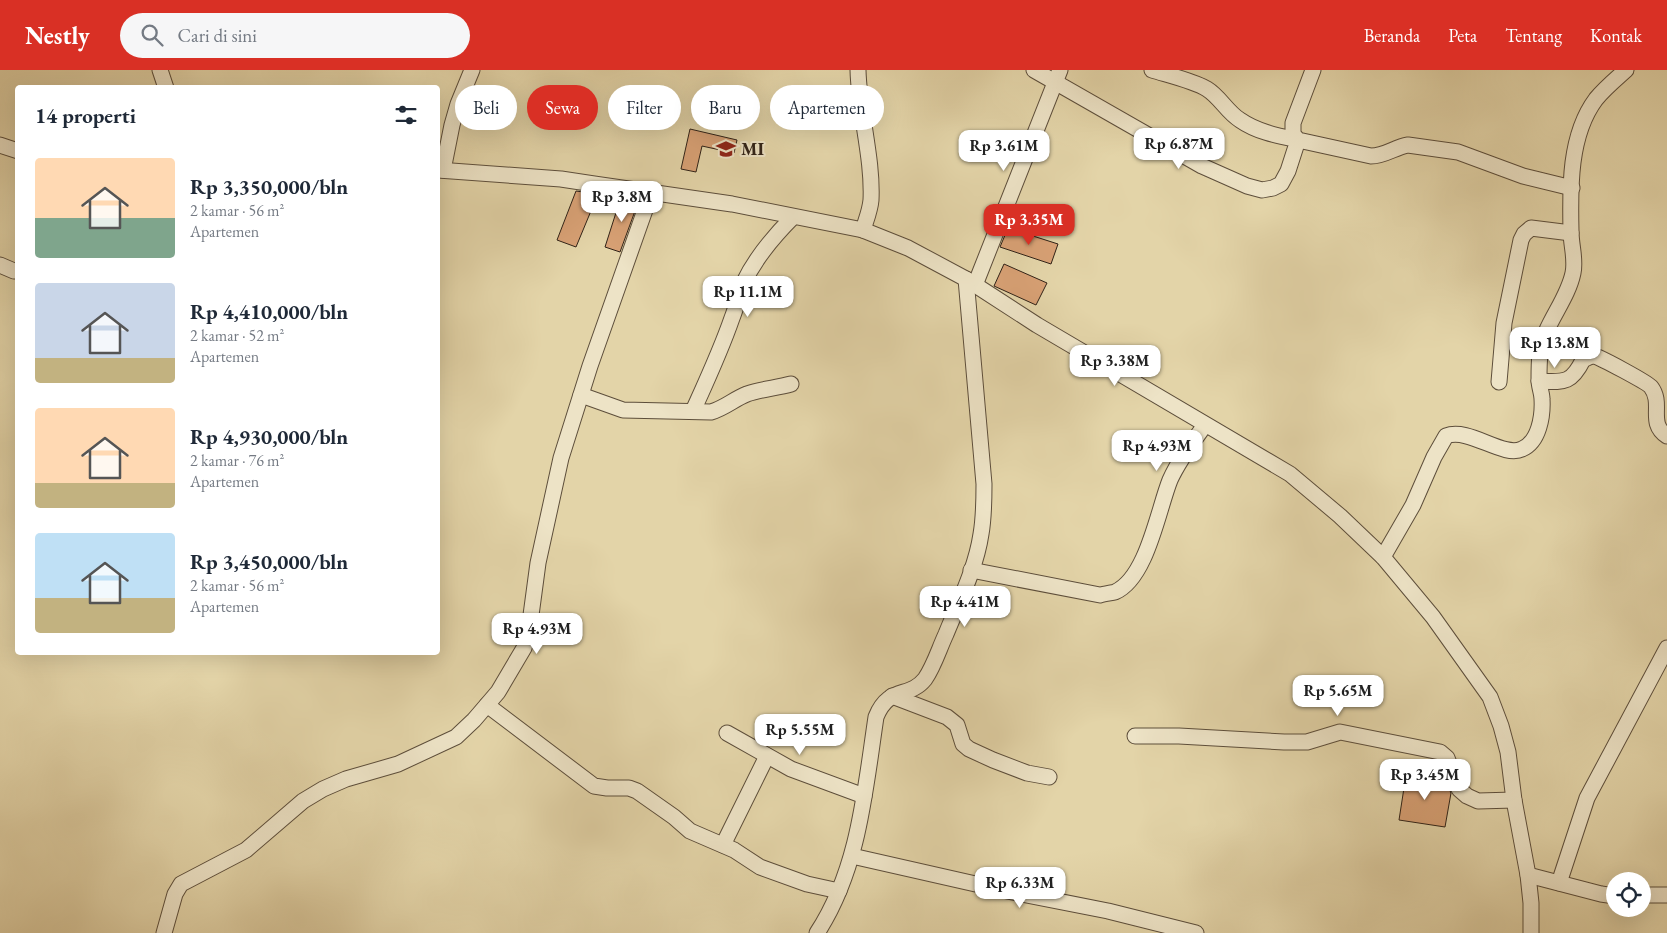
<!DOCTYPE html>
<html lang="id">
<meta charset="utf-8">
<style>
:root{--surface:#fff;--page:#f6f6f7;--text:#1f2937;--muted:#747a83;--accent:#d93025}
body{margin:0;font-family:"EB Garamond",serif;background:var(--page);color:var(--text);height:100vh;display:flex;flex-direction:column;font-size:19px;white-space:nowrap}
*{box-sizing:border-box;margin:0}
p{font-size:16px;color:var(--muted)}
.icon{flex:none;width:28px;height:28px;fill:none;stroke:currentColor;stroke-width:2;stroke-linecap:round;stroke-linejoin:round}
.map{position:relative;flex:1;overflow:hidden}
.side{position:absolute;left:15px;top:15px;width:425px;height:570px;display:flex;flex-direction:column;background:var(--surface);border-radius:5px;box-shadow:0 5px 20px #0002}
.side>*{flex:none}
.guide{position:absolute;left:455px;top:15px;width:475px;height:45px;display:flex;gap:10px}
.controls{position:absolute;left:1606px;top:802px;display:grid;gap:10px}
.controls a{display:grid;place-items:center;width:45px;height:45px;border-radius:50%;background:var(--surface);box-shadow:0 5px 20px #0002;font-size:25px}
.price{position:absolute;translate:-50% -42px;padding:0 11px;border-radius:10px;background:#fff;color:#222;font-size:16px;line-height:32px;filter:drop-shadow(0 1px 2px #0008)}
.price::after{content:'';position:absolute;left:50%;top:30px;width:15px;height:11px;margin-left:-8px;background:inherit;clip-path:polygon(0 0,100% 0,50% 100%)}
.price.on{background:var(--accent);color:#fff}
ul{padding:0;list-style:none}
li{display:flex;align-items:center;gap:15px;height:125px;padding:0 20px}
li span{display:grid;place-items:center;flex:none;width:140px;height:100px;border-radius:5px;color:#555}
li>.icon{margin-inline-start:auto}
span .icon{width:60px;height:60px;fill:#fffc;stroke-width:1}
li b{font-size:21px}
h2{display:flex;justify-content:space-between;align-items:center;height:60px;padding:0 20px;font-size:21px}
.pill{padding:0 18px;border-radius:22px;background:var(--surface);box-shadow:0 5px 20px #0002;font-size:18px;line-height:45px}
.pill.on{background:var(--accent);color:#fff}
header{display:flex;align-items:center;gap:30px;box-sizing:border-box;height:70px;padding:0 25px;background:var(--accent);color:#fff}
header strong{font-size:24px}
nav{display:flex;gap:28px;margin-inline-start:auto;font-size:18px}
.search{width:350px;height:45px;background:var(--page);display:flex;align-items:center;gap:12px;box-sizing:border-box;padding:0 18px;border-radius:28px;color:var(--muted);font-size:19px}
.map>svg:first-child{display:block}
.building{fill:#d7a074;stroke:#302217}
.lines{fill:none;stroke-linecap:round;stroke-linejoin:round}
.minor-casing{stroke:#5d4e3b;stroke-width:17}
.minor{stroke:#ede3c6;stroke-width:15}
.labels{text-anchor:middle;stroke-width:4;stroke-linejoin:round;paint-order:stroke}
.poi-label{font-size:18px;font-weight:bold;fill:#302217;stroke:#ede3c6;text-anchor:start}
</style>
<header>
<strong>Nestly</strong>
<div class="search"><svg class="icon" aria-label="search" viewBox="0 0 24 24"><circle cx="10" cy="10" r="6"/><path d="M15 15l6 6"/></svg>Cari di sini</div>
<nav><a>Beranda</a><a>Peta</a><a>Tentang</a><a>Kontak</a></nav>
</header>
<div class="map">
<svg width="1667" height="863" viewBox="0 0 1667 863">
<rect width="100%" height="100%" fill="#e3d4a8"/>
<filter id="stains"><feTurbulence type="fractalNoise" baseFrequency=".004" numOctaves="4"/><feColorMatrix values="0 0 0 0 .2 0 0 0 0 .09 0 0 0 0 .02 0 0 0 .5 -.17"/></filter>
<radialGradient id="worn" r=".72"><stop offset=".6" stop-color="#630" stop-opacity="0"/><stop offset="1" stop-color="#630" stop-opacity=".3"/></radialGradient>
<!-- building -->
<g class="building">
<polygon points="690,59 737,70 734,83 702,76 696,102 681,99"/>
<polygon points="576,121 598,124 576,177 557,170"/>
<polygon points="621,127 639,130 620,182 605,177"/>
<polygon points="1008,158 1058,174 1051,194 1000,177"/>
<polygon points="1004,194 1047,213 1036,235 994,216"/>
<polygon points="1406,705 1446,712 1451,723 1445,757 1399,750"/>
</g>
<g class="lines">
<defs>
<g id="minor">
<polyline points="160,0 166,18"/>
<path d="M 858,0 C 859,43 873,88 871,130 C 870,141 866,150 863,160"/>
<path d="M 1034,0 L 1202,96 L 1247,116 L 1262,120 L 1273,118 L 1281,114 L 1288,101 L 1298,70 C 1279,66 1257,62 1240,50 C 1227,42 1220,27 1207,19 C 1194,11 1168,5 1152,0"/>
<path d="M 1313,0 L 1293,53 L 1293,64 L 1298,70 L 1371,86 C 1385,86 1395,77 1408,75 L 1458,82 L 1523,106 L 1572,118"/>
<polyline points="0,75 18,81"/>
<polyline points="438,100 561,109 594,114 732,134 863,160 908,178 966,209 1037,255 1290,404 1340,446 1383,487 1433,547 1490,627 1501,656 1508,682 1514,730 1528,805 1531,833 1531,863"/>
<polyline points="443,100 452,55 458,34 472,0"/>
<polyline points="0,195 14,201"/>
<polyline points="975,215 1060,0"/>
<path d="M 1539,311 C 1564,312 1571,314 1583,290 C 1587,288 1590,286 1594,286 C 1600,287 1648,313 1651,317 C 1664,334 1647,353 1667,366"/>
<polyline points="1499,312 1504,253 1521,170 1524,164 1531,158 1571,163"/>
<path d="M 581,325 L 623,340 L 711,342 C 725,338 734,329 747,324 C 761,319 777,318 791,314"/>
<path d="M 693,341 C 707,310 721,280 732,248 C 737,236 739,223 744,212 C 756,187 774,166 793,147"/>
<path d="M 1383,487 L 1413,435 L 1434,387 L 1446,366 C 1469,357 1503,388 1522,379 C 1539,372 1543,346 1542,329 C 1542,323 1539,317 1539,310 C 1539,302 1539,292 1540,284 C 1543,255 1567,232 1573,203 C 1576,189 1571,176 1571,161 C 1570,118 1569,65 1596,29 C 1605,18 1616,9 1626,0"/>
<path d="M 971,500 L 1100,525 C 1104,524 1110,523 1115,522 C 1147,508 1158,440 1170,410 C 1179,390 1192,373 1205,355"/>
<polyline points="892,626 947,647 957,655 963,674 969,679 993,690 1027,703 1049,707"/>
<polyline points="487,635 594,716 607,718 629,718 637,721 674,747 690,761 734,780 760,797 807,814 839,821"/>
<polyline points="727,663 791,699 864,726"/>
<polyline points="1135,666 1179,666 1284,672 1307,672 1340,662 1440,682 1447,688 1459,719 1467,726 1478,731 1514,730"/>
<polyline points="723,775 767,686"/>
<polyline points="852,786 1002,820 1108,841 1196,863"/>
<polyline points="1528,805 1601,824 1615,826"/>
<polyline points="1559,813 1587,728 1667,578"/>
<polyline points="1642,825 1667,825"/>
<polyline points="164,863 175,824 181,814 246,780 303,731 323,719 346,709 398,694 456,667 474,650 498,622 524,578 529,560 538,493 561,388 590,296 651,123"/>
<path d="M 817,863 C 859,799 865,720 876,647 C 889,615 909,629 925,609 C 934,596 939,579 946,564 C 959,532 976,498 981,464 C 984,447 984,431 984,414 L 966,209"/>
</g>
</defs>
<!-- minor casing -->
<use href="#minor" class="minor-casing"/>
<!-- minor -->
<use href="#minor" class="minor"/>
</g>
<!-- icons -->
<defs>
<symbol id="school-bare" viewBox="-9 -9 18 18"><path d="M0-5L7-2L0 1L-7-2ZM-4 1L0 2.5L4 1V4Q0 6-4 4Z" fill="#8f2418" stroke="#ede3c6" stroke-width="2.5" paint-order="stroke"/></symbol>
</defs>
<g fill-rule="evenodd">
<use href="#school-bare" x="712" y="65" width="28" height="28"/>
</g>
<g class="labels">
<!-- poi labels -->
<g class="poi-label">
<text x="741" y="85">MI</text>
</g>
</g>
<rect width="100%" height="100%" filter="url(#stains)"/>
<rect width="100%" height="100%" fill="url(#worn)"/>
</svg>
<div class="controls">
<a><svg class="icon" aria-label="locate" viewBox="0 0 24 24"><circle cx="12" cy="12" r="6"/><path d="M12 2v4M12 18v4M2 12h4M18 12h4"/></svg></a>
</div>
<b class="price" style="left:1179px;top:100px">Rp 6.87M</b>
<b class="price" style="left:1004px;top:102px">Rp 3.61M</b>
<b class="price" style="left:622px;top:153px">Rp 3.8M</b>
<b class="price on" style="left:1029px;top:176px">Rp 3.35M</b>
<b class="price" style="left:748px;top:248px">Rp 11.1M</b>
<b class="price" style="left:1555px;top:299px">Rp 13.8M</b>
<b class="price" style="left:1115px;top:317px">Rp 3.38M</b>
<b class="price" style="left:1157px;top:402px">Rp 4.93M</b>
<b class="price" style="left:965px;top:558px">Rp 4.41M</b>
<b class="price" style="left:537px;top:585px">Rp 4.93M</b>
<b class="price" style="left:1338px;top:647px">Rp 5.65M</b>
<b class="price" style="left:800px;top:686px">Rp 5.55M</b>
<b class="price" style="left:1425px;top:731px">Rp 3.45M</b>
<b class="price" style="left:1020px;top:839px">Rp 6.33M</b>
<div class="guide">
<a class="pill">Beli</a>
<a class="pill on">Sewa</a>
<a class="pill">Filter</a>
<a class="pill">Baru</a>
<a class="pill">Apartemen</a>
</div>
<section class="side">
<h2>14 properti<svg class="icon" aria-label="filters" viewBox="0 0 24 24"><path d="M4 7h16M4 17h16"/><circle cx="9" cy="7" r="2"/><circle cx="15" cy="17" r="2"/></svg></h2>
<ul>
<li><span style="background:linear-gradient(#ffd9b3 60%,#7fa58c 0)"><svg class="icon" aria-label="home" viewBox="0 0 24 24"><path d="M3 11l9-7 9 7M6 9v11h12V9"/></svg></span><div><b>Rp 3,350,000/bln</b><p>2 kamar · 56 m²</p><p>Apartemen</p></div></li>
<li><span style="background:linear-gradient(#c9d6e8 75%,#c2b280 0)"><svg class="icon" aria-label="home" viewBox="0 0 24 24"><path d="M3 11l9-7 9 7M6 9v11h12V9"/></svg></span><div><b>Rp 4,410,000/bln</b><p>2 kamar · 52 m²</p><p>Apartemen</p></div></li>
<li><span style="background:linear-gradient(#ffd9b3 75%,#c2b280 0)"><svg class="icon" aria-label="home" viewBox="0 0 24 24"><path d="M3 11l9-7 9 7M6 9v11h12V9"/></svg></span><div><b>Rp 4,930,000/bln</b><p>2 kamar · 76 m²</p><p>Apartemen</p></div></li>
<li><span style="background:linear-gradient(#bfe0f5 65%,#c2b280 0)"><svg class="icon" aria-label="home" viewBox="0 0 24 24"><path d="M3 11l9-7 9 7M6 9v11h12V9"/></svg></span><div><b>Rp 3,450,000/bln</b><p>2 kamar · 56 m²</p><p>Apartemen</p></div></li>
</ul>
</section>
</div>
